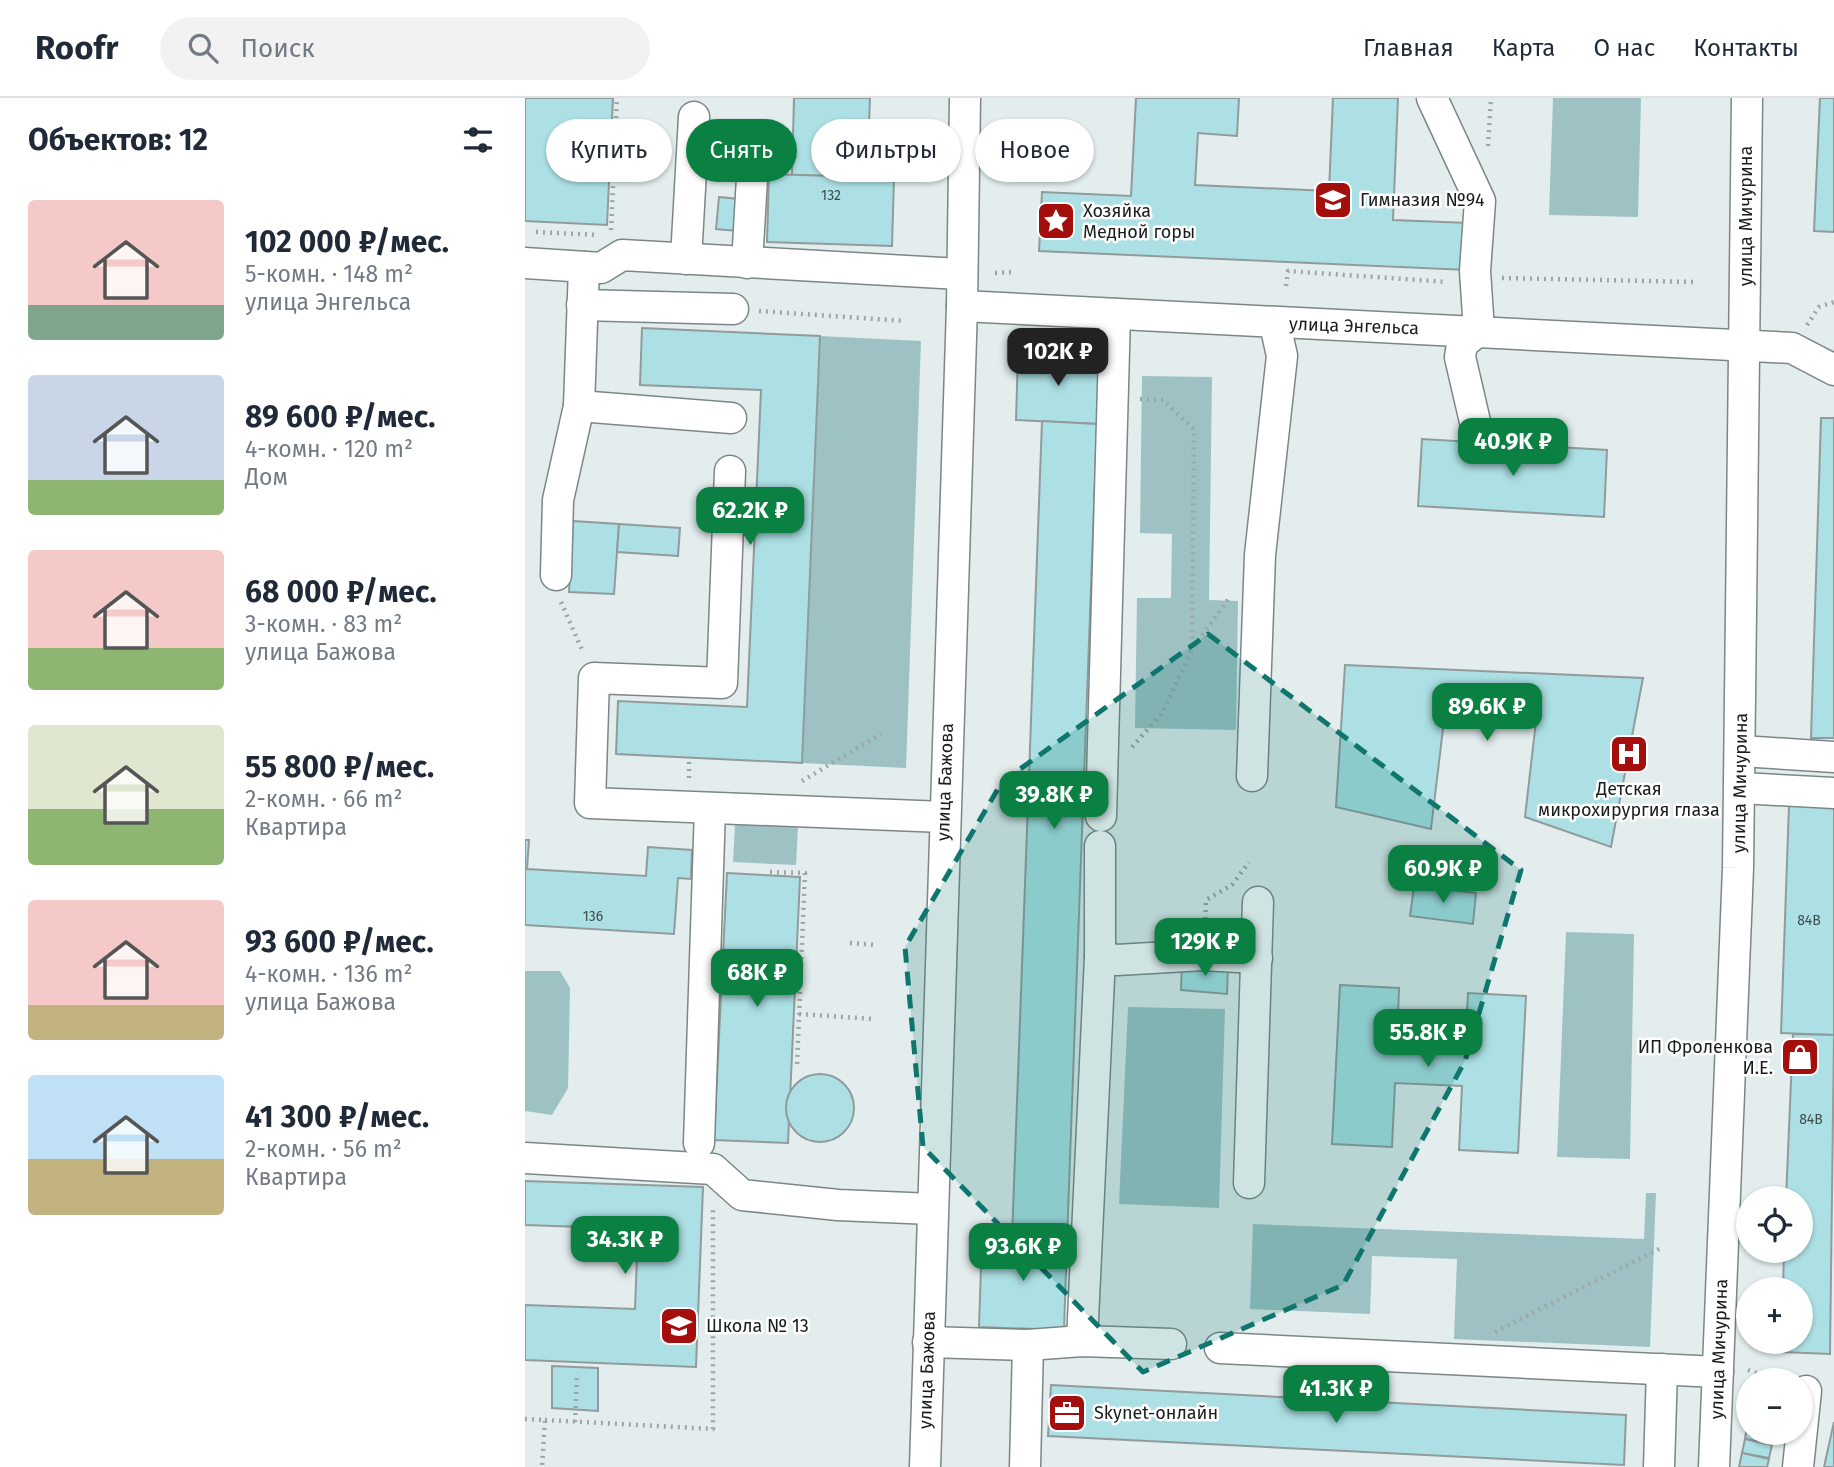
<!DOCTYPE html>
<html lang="ru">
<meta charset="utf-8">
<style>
:root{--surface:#fff;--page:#f2f2f3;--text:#1f2937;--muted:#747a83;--line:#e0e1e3;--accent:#0b8043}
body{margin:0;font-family:"Fira Sans",sans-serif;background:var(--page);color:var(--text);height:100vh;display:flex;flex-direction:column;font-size:26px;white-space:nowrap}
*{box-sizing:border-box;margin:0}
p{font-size:23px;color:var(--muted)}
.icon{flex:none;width:38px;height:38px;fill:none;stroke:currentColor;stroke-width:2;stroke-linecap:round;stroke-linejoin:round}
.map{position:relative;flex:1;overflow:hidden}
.details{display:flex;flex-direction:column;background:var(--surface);width:525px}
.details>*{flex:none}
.guide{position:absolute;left:21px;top:21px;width:665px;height:63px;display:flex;gap:14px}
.fabs{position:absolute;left:1211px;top:1088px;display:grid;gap:14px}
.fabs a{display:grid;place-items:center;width:77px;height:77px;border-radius:50%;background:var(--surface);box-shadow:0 2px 5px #0004;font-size:35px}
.price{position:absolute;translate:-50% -60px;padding:0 16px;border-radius:14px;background:var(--accent);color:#fff;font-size:23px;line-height:46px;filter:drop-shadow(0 2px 4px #0008)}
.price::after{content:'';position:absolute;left:50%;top:42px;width:21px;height:16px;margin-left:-10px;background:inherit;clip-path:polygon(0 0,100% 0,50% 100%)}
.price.on{background:#222;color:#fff}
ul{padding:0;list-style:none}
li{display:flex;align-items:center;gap:21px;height:175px;padding:0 28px}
li span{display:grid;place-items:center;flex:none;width:196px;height:140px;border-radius:7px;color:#555}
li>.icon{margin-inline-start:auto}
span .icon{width:84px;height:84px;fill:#fffc;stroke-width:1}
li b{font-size:30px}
h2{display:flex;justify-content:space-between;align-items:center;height:84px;padding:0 28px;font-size:30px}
.pill{padding:0 24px;border-radius:32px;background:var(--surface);box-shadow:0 2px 5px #0004;font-size:24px;line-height:63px}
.pill.on{background:var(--accent);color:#fff}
header{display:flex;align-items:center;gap:42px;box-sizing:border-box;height:98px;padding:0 35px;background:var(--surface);border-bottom:2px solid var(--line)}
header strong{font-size:33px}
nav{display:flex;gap:38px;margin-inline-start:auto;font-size:24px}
.search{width:490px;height:63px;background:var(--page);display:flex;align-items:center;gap:18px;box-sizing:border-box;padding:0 24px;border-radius:38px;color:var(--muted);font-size:26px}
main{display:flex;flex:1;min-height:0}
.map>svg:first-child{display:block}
.green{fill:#9ec2c4}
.building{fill:#ace0e4;stroke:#929b9c;stroke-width:2}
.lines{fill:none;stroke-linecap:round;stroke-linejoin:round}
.minor-casing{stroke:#7d8687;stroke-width:33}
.path{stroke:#9da5a5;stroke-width:4.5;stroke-dasharray:2 5;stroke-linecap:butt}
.minor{stroke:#fff;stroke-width:30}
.marked{fill:#0f766e;fill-opacity:0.2;stroke:#0f766e;stroke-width:5;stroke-dasharray:14 9;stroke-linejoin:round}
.labels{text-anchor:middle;stroke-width:5;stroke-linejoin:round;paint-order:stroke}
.number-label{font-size:14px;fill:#3e4e4f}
.poi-label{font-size:18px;fill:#191d1d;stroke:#fff;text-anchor:start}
.street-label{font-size:18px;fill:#191d1d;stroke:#fff}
</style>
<header>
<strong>Roofr</strong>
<div class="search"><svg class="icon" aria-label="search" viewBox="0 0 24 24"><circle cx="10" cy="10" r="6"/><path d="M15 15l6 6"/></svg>Поиск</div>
<nav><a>Главная</a><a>Карта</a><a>О нас</a><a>Контакты</a></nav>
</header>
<main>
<section class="details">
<h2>Объектов: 12<svg class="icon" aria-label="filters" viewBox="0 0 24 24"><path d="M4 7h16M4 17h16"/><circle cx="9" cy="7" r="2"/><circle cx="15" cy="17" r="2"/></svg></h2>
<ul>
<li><span style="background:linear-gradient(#f6c9c9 75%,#7fa58c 0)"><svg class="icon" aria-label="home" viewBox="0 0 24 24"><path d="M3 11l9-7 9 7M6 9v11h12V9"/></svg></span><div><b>102 000 ₽/мес.</b><p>5-комн. · 148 m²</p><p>улица Энгельса</p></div></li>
<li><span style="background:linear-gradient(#c9d6e8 75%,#8fb573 0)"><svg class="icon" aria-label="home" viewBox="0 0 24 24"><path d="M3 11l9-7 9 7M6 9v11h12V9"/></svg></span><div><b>89 600 ₽/мес.</b><p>4-комн. · 120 m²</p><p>Дом</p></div></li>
<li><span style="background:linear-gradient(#f6c9c9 70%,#8fb573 0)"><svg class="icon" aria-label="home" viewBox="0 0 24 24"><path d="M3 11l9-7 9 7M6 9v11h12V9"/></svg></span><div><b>68 000 ₽/мес.</b><p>3-комн. · 83 m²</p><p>улица Бажова</p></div></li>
<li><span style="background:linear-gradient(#dfe7d0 60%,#8fb573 0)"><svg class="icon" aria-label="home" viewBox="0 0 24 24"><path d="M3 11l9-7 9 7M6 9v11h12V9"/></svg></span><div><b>55 800 ₽/мес.</b><p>2-комн. · 66 m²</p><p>Квартира</p></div></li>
<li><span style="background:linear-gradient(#f6c9c9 75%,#c2b280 0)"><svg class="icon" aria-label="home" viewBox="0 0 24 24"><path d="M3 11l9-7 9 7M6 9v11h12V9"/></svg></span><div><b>93 600 ₽/мес.</b><p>4-комн. · 136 m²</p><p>улица Бажова</p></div></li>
<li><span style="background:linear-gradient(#bfe0f5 60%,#c2b280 0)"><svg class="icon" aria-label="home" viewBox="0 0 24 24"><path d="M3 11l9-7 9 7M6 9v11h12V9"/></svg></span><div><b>41 300 ₽/мес.</b><p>2-комн. · 56 m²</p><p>Квартира</p></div></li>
</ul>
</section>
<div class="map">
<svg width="1309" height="1369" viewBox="0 0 1309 1369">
<rect width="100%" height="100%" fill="#e3edee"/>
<!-- green -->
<g class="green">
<polygon points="1028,0 1116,0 1113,119 1024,117"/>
<polygon points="295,238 396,243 381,670 277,665"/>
<polygon points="617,278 687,279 684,502 713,503 711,632 610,630 612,500 646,500 647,436 615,435"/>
<polygon points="210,726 273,728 271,767 208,764"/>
<polygon points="1041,834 1109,836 1105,1061 1032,1059"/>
<polygon points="0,873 35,873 45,890 43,990 27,1017 0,1013"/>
<polygon points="603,909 700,911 694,1110 594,1106"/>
<polygon points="1121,1095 1131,1095 1125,1249 929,1241 932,1161 847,1158 845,1216 725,1211 728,1126 1119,1141"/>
</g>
<!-- building -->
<g class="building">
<polygon points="0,0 88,0 82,127 0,123"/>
<polygon points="269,0 345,0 342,79 267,77"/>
<polygon points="611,0 714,0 712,38 673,35 670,87 804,93 808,0 873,0 868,122 944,125 942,172 514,153 517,94 606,98"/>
<polygon points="1295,0 1309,0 1309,134 1289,133"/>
<polygon points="244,76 369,80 367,148 242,144"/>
<polygon points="194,99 214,101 212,133 191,131"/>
<polygon points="117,230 295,238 277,665 91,656 93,603 222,609 236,292 115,287"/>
<polygon points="493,255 575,258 572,326 491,322"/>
<polygon points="1296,320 1309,320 1309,640 1286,640"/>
<polygon points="517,323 572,326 542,1142 487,1140"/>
<polygon points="897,341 1082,352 1079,419 893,408"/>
<polygon points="48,423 94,426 89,496 44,494"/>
<polygon points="94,426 155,430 153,458 92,454"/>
<polygon points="820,567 1118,580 1086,749 1000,719 1014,597 923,589 906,731 811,709"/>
<polygon points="1264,707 1309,709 1309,937 1256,935"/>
<polygon points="0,742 4,742 2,771 121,778 123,749 167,752 166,781 153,780 149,836 0,827"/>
<polygon points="202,775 275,779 263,1045 189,1042"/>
<polygon points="889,788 951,795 948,826 885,818"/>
<polygon points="657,864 703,867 702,896 656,892"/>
<polygon points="815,887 874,890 872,947 940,950 943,895 1001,898 993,1055 934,1052 937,988 870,985 867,1049 807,1046"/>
<polygon points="1268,936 1309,937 1305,1256 1256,1254 1256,1244 1276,1244 1276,1192 1258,1192 1259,1153 1276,1153 1276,1101 1261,1101"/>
<circle cx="295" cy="1010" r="34"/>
<polygon points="0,1083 178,1089 171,1269 0,1262 0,1207 110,1211 113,1131 0,1127"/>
<polygon points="457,1139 542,1142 539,1232 454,1229"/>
<polygon points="27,1268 73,1270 73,1313 27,1310"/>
<polygon points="526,1287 1101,1317 1099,1367 523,1338"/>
<polygon points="1309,1324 1309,1369 1299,1369"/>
<polygon points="1222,1328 1223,1335 1249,1335 1247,1346 1220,1341"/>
<polygon points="1220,1341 1247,1347 1244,1360 1217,1355"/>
<polygon points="1217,1355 1244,1361 1242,1369 1214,1369"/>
</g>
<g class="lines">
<defs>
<g id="minor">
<polyline points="907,0 955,103 950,173 954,232 937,246 935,259 951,328"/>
<polyline points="161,161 169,19"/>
<polyline points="0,165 76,170 97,157 435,176"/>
<polyline points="222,165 227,80"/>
<polyline points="57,207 208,211"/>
<polyline points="437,208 1267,250 1309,272"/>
<polyline points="54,308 206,320"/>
<polyline points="205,373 197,585 69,580 65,705 419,719"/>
<polyline points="31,477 33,402 54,308 59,169"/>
<polyline points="1216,653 1309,659"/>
<polyline points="727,678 735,457 757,258 750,226"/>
<polyline points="1215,690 1309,695"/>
<polyline points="576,718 590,216"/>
<polyline points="575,859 592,862 678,857 732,860"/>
<polyline points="174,1045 185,710"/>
<polyline points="0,1060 188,1071 217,1097 313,1107 407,1111"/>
<polyline points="724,1085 733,804"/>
<polyline points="557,1243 575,859 575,748"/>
<polyline points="403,1244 503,1247 557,1243 646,1246"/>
<polyline points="695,1250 1193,1274"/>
<polyline points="400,1369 437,208 440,0"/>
<polyline points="500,1369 503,1247"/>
<polyline points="1134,1369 1137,1271"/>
<polyline points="1189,1369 1213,770 1222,0"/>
<polyline points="1273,1369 1281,1293"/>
</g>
</defs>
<!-- minor casing -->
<use href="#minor" class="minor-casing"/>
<!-- path -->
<g class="path">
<polyline points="963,48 966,0"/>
<polyline points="86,132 92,0"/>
<polyline points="11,134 73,137"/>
<polyline points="470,175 487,174"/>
<polyline points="977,180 1169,184"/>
<polyline points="761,188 763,173 922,184"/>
<polyline points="234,213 380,223"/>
<polyline points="1282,227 1294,209 1309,204"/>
<polyline points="615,301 638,302 669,331 667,552"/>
<polyline points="36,504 58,554"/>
<polyline points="607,649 637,615 667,552 705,499"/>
<polyline points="164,680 164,660"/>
<polyline points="277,683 356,636"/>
<polyline points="245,774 280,775 272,967"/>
<polyline points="680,828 681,802 707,787 724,764"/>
<polyline points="325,845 350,847"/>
<polyline points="274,916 349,921"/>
<polyline points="970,1234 1138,1149"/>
<polyline points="1223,1272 1253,1283"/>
<polyline points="0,1321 20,1322 17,1369"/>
<polyline points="20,1322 188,1331 188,1108"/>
<polyline points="50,1324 52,1275"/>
</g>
<!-- minor -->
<use href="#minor" class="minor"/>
</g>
<!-- marked area -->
<path class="marked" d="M 683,536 L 996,772 L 940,963 L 818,1187 L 618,1274 L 398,1049 L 380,849 L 477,684 Z"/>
<!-- icons -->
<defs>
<symbol id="school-square" viewBox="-11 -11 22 22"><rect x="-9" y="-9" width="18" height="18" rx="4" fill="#a40e0c" stroke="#fff"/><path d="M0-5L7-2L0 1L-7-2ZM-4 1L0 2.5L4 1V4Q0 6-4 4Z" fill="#fff"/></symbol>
<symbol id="sight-square" viewBox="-11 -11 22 22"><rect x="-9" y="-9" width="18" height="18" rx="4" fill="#a40e0c" stroke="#fff"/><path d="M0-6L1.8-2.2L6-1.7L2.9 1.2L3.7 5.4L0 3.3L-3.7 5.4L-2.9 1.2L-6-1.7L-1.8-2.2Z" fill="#fff"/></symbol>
<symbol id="hospital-square" viewBox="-11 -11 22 22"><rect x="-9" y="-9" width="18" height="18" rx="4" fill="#a40e0c" stroke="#fff"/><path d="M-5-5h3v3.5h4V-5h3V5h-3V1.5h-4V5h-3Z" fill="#fff"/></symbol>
<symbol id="shop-square" viewBox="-11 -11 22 22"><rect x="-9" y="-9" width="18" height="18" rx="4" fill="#a40e0c" stroke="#fff"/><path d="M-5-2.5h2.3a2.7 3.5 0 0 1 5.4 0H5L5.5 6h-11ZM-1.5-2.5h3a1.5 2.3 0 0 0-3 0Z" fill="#fff"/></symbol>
<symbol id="office-square" viewBox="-11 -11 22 22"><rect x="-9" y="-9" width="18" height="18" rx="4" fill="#a40e0c" stroke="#fff"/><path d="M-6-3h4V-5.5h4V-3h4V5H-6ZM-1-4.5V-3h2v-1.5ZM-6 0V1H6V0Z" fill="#fff"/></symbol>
</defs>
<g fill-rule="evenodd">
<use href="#school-square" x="786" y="80" width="44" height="44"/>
<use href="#sight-square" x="509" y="101" width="44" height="44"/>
<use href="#hospital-square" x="1082" y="634" width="44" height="44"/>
<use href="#shop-square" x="1253" y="937" width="44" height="44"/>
<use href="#school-square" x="132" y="1206" width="44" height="44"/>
<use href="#office-square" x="520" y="1293" width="44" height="44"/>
</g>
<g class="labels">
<!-- number labels -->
<g class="number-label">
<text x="306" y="102">132</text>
<text x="68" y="823">136</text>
<text x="1284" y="827">84В</text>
<text x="1286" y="1026">84В</text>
</g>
<!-- poi labels -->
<g class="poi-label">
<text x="835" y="108">Гимназия №94</text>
<text x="558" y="119">Хозяйка<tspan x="558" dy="21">Медной горы</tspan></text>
<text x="1104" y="697" text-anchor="middle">Детская<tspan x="1104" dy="21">микрохирургия глаза</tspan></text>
<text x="1248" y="955" text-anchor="end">ИП Фроленкова<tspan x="1248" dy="21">И.Е.</tspan></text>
<text x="181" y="1234">Школа № 13</text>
<text x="569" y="1321">Skynet-онлайн</text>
</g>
<!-- street labels -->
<g class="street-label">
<text transform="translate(1221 118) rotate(-90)" y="6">улица Мичурина</text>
<text transform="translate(829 228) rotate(2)" y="6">улица Энгельса</text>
<text transform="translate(420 684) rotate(-88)" y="6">улица Бажова</text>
<text transform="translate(1215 685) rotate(-89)" y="6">улица Мичурина</text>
<text transform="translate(1194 1251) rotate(-88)" y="6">улица Мичурина</text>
<text transform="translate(402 1272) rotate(-88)" y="6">улица Бажова</text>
</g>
</g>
</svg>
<div class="fabs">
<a><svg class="icon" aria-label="locate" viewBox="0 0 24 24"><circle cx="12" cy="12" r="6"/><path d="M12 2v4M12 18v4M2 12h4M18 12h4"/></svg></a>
<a>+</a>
<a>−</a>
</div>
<b class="price on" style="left:533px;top:290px">102K ₽</b>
<b class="price" style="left:988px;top:380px">40.9K ₽</b>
<b class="price" style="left:225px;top:449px">62.2K ₽</b>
<b class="price" style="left:962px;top:645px">89.6K ₽</b>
<b class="price" style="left:529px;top:733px">39.8K ₽</b>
<b class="price" style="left:918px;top:807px">60.9K ₽</b>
<b class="price" style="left:680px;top:880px">129K ₽</b>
<b class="price" style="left:232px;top:911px">68K ₽</b>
<b class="price" style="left:903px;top:971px">55.8K ₽</b>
<b class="price" style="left:100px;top:1178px">34.3K ₽</b>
<b class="price" style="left:498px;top:1185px">93.6K ₽</b>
<b class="price" style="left:811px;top:1327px">41.3K ₽</b>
<div class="guide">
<a class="pill">Купить</a>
<a class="pill on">Снять</a>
<a class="pill">Фильтры</a>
<a class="pill">Новое</a>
</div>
</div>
</main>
